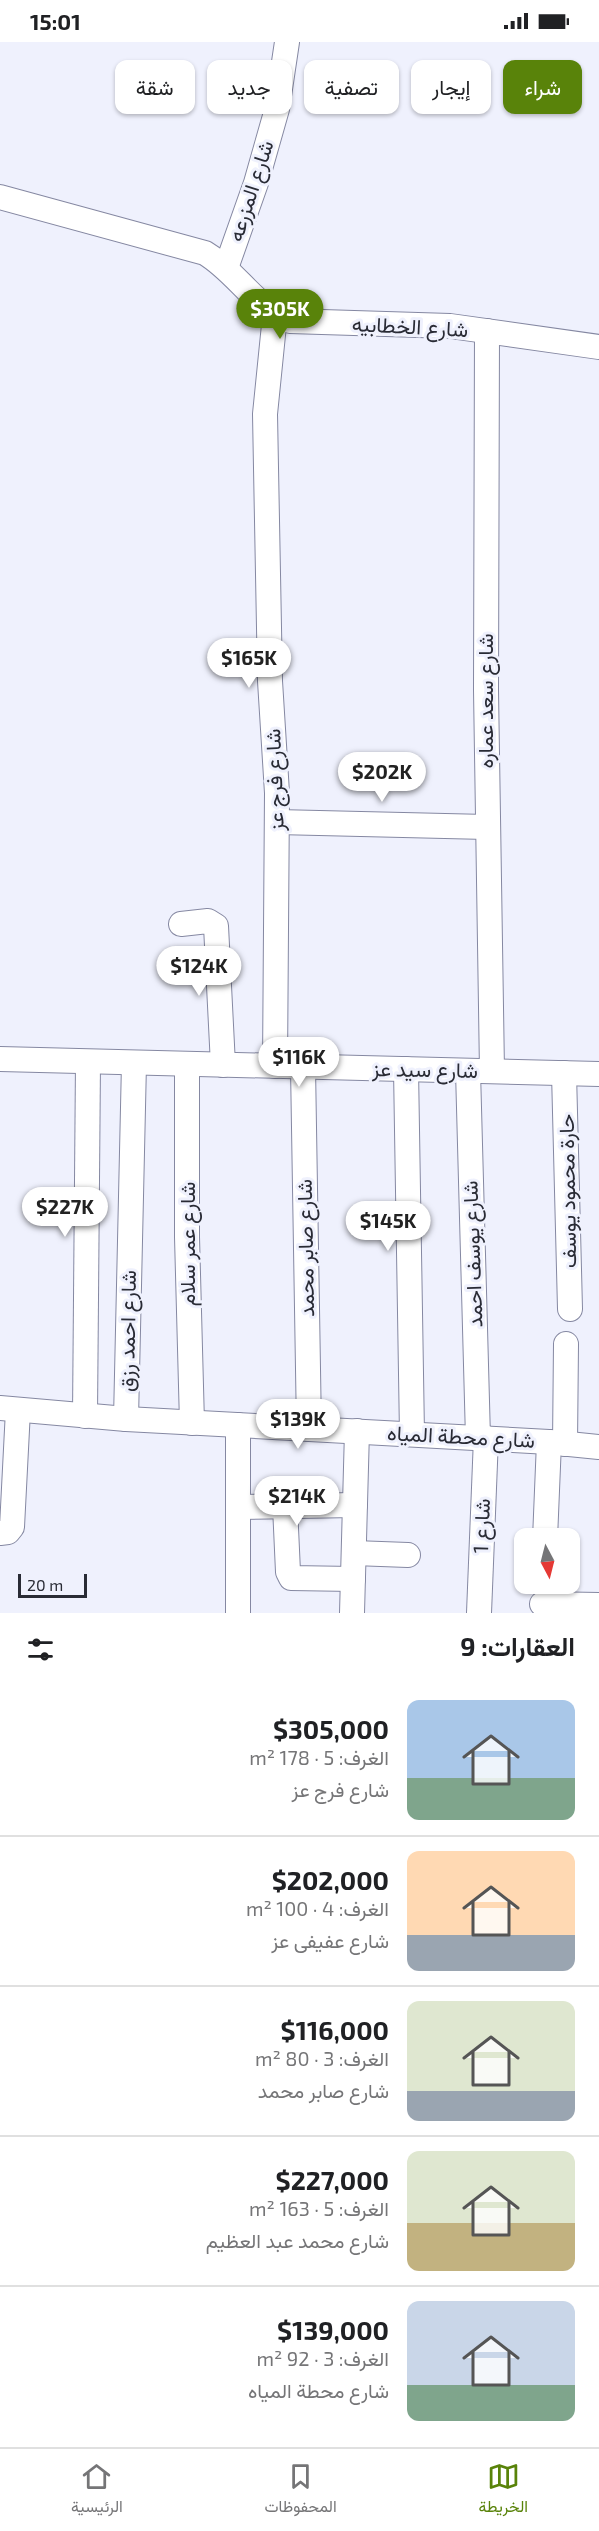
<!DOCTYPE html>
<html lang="ar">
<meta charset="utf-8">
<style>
:root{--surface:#fff;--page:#f2f2f2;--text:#202124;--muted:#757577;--line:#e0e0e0;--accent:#59830a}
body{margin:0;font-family:"Exo 2",Vazirmatn,sans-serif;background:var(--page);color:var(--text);direction:rtl;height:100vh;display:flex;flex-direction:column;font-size:22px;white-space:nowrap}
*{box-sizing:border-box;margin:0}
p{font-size:20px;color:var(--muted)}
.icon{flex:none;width:33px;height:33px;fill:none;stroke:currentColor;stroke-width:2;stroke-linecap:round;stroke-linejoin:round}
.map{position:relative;height:1571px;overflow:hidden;direction:ltr}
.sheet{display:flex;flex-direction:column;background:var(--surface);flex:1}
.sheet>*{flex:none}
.guide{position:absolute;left:18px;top:18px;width:564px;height:54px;direction:rtl;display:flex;gap:12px}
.needle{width:39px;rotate:173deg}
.controls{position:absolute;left:514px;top:1486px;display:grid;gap:12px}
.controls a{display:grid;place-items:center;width:66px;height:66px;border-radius:12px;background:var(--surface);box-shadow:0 2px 4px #0004;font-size:30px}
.scale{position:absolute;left:18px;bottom:15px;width:69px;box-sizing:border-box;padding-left:6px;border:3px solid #292b35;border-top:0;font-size:16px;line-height:21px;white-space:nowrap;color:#292b35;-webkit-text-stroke:4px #eff1fd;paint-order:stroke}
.price{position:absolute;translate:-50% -51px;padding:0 14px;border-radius:21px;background:#fff;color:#222;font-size:20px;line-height:39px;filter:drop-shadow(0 2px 3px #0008)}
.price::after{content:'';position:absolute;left:50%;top:36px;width:18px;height:14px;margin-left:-9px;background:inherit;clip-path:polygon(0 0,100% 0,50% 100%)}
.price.selected{background:var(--accent);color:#fff}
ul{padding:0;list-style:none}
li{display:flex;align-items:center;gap:18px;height:150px;padding:0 24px}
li+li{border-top:2px solid var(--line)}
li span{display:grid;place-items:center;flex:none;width:168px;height:120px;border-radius:12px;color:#555}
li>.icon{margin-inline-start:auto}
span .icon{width:72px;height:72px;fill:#fffc;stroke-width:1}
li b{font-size:26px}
h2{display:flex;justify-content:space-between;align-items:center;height:72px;padding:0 24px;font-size:26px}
.tag{padding:0 21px;border-radius:12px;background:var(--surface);box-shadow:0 2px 4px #0004;font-size:21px;line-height:54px}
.tag.selected{background:var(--accent);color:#fff}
.status{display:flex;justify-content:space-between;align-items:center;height:42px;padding:0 30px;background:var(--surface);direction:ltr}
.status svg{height:16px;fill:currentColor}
.tabs{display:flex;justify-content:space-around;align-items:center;height:84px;border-top:2px solid var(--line);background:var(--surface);font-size:16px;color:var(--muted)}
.tabs a{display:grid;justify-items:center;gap:3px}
.tabs .selected{color:var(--accent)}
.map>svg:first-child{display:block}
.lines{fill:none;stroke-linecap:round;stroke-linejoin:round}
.street-casing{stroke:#8588a2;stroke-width:26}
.street{stroke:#fff;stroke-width:24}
.labels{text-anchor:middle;stroke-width:6;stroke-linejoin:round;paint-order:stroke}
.street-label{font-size:21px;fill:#292b35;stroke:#eff1fd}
</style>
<div class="status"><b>15:01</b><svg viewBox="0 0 49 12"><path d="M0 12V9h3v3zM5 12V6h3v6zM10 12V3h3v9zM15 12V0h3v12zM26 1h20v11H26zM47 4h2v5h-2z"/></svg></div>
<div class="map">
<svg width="599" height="1571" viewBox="0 0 599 1571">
<rect width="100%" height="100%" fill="#eff1fd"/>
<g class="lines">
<defs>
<g id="street">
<path d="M 0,155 L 205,211 C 237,230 254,265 290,279 L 450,284 L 599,305"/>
<polyline points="226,226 256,141 277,67 287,0"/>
<polyline points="275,273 265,372 270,639 277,751 275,1024"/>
<polyline points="487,289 486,648 492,1029"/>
<polyline points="277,780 487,785"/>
<polyline points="181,882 208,879 216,884 223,1023"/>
<polyline points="0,1017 599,1032"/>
<polyline points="187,1023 187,1195 192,1381"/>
<polyline points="303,1025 309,1387"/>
<polyline points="406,1027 412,1392"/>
<polyline points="468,1029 478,1396"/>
<polyline points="564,1031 570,1267"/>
<polyline points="0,1366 126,1377 549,1400 599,1405"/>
<polyline points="85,1374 88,1020"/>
<polyline points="126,1377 134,1021"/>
<polyline points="565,1402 566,1302"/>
<polyline points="285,1464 288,1530 291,1536 353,1537"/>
<polyline points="238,1465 355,1463"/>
<polyline points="0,1491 8,1490 12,1485 18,1368"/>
<polyline points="545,1497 549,1400"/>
<polyline points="354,1511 408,1513"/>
<polyline points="542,1562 599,1563"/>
<polyline points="238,1571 238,1383"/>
<polyline points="352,1571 357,1389"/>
<polyline points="479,1571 486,1396"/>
</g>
</defs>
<!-- street casing -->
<use href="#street" class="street-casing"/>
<!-- street -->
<use href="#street" class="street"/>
</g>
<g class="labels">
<!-- street labels -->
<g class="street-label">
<text transform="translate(251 149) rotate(-72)" y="7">شارع المزرعه</text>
<text transform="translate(410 285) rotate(3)" y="7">شارع الخطابيه</text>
<text transform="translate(486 659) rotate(-90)" y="7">شارع سعد عماره</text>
<text transform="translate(275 738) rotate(-92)" y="7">شارع فرج عز</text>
<text transform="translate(425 1028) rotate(1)" y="7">شارع سيد عز</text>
<text transform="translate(568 1149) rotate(-91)" y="7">حارة محمود يوسف</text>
<text transform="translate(188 1202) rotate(-90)" y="7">شارع عمر سلام</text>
<text transform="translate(306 1206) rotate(-91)" y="7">شارع صابر محمد</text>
<text transform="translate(473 1212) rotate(-92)" y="7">شارع يوسف احمد</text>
<text transform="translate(128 1289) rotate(-89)" y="7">شارع احمد رزق</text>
<text transform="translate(461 1395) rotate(3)" y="7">شارع محطة المياه</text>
<text transform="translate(482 1484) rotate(-88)" y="7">شارع 1</text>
</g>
</g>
</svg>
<div class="controls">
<a><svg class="needle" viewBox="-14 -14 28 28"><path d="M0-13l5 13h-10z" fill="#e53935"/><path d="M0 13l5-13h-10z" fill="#757577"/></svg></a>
</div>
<div class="scale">20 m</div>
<b class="price selected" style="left:280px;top:298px">$305K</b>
<b class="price" style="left:249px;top:647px">$165K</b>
<b class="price" style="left:382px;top:761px">$202K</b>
<b class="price" style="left:199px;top:955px">$124K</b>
<b class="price" style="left:299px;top:1046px">$116K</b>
<b class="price" style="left:65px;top:1196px">$227K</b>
<b class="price" style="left:388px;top:1210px">$145K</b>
<b class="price" style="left:298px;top:1408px">$139K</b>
<b class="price" style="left:297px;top:1485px">$214K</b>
<div class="guide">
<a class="tag selected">شراء</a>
<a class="tag">إيجار</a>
<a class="tag">تصفية</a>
<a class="tag">جديد</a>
<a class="tag">شقة</a>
</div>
</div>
<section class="sheet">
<h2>العقارات: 9<svg class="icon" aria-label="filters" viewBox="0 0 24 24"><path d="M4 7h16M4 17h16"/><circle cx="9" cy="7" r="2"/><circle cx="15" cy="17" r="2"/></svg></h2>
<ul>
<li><span style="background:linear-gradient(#a9c7e8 65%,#7fa58c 0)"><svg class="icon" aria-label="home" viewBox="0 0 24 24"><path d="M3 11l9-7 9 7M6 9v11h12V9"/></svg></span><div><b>$305,000</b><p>الغرف: 5 · 178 m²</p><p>شارع فرج عز</p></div></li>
<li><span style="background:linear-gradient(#ffd9b3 70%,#9aa5b1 0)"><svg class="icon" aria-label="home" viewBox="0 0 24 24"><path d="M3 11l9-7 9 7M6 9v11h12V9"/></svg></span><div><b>$202,000</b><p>الغرف: 4 · 100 m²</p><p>شارع عفيفى عز</p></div></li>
<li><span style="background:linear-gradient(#dfe7d0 75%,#9aa5b1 0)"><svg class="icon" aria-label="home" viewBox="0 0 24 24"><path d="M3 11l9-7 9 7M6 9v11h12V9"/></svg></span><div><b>$116,000</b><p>الغرف: 3 · 80 m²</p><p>شارع صابر محمد</p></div></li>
<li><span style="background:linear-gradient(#dfe7d0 60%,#c2b280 0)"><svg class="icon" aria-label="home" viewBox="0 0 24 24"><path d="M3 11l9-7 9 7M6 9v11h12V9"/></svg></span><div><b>$227,000</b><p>الغرف: 5 · 163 m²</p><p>شارع محمد عبد العظيم</p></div></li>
<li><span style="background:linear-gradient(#c9d6e8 70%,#7fa58c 0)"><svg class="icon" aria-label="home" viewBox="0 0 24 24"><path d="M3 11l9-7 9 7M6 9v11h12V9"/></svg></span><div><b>$139,000</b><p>الغرف: 3 · 92 m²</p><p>شارع محطة المياه</p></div></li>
</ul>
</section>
<nav class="tabs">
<a class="selected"><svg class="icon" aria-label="map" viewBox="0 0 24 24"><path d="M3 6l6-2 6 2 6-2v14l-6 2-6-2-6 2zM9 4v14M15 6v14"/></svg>الخريطة</a>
<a><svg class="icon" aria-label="saved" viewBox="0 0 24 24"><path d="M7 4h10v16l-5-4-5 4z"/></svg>المحفوظات</a>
<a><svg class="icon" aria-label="home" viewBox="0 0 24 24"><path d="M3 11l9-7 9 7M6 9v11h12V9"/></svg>الرئيسية</a>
</nav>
